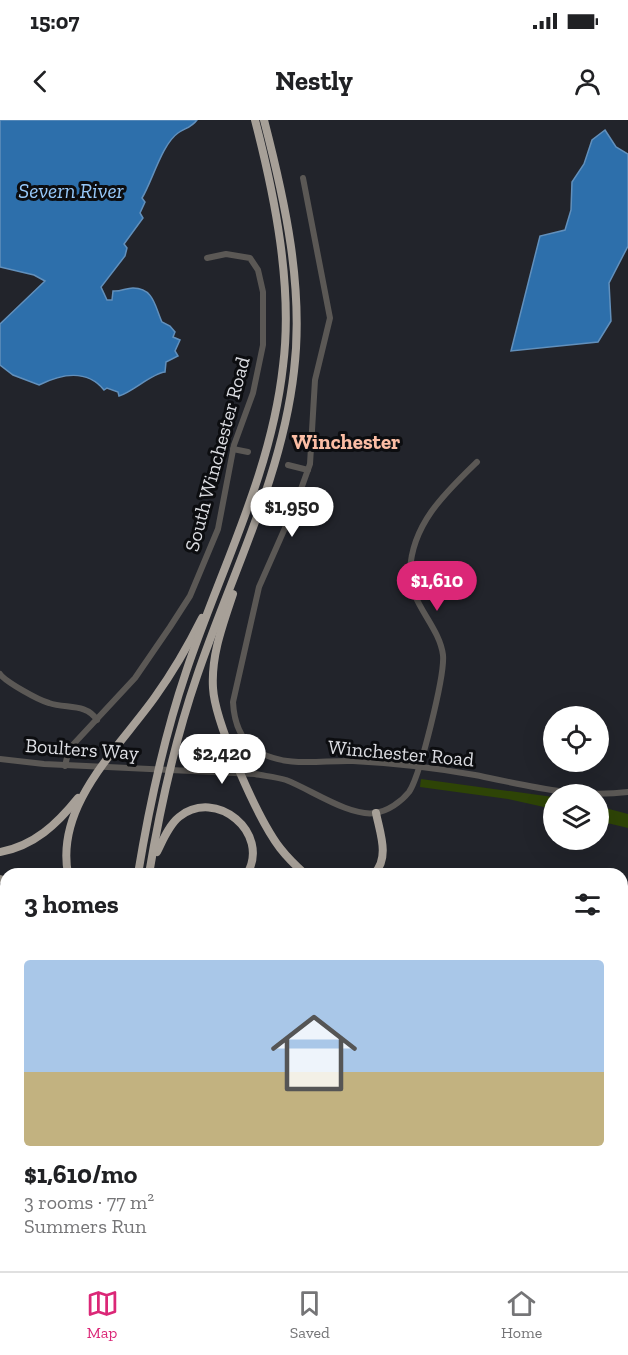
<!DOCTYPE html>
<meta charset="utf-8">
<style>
:root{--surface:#fff;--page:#f2f2f2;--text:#202124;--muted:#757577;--line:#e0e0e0;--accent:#db2777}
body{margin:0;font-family:"Zilla Slab",serif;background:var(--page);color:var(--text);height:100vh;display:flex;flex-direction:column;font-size:22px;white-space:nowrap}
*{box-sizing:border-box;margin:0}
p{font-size:20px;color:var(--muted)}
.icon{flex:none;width:33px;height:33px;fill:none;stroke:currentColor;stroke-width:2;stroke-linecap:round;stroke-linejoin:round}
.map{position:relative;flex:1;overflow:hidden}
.drawer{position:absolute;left:0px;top:748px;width:628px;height:404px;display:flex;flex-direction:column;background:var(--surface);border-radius:18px 18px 0 0;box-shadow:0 6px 24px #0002}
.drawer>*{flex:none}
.fabs{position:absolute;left:543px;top:586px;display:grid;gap:12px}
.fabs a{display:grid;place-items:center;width:66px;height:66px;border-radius:50%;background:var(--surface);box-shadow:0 6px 24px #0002;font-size:30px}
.price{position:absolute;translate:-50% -51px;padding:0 14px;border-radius:21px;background:#fff;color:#222;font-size:20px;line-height:39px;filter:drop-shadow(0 2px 3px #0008)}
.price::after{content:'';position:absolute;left:50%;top:36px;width:18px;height:14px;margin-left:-9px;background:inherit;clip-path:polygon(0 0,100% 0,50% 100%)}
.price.current{background:var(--accent);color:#fff}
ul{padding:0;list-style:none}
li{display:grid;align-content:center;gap:12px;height:318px;padding:0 24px}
li span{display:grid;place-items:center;height:186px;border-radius:6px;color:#555}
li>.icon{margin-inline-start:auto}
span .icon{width:108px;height:108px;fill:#fffc;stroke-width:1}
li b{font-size:26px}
h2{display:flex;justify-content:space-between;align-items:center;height:72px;padding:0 24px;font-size:26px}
.status{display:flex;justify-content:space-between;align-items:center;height:42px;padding:0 30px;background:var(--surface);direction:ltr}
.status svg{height:16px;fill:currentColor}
header{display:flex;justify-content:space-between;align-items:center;height:78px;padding:0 24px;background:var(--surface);font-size:27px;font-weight:800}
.dock{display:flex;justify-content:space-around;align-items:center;height:84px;border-top:2px solid var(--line);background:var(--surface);font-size:16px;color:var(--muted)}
.dock a{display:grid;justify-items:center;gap:3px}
.dock .current{color:var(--accent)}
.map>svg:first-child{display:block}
.green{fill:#2e4406}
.water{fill:#2d6fab;stroke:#6290bc;stroke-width:1.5}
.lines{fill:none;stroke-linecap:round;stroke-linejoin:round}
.minor{stroke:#5b5855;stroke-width:6}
.major{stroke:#918c85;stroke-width:8}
.highway{stroke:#a7a098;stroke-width:8}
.labels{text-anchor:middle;stroke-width:6;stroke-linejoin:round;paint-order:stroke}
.street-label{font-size:20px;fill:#dcdde2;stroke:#0c0d10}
.water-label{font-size:21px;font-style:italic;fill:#97c8f9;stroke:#0c0d10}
.neighbourhood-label{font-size:21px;font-weight:bold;fill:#fbbda4;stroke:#0c0d10}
</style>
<div class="status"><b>15:07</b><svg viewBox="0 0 49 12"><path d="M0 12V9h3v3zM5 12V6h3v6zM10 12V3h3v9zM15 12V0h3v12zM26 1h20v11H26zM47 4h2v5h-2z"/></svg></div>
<header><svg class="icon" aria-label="back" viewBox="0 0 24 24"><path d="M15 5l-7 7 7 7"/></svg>Nestly<svg class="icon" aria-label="person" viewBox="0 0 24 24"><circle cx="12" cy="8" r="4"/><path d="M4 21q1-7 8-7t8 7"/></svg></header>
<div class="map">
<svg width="628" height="1151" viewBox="0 0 628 1151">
<rect width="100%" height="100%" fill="#22242b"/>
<!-- green -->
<g class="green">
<polygon points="421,659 553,677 553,689 508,679 420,667"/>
<polygon points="598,686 628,694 628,708 599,701"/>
</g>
<!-- water -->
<g class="water">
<path d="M 0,0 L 197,0 C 191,8 185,8 178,13 C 162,24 152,62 142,78 L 145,82 L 140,93 L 143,98 L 124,124 L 127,128 L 125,136 L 101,167 L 107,180 L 112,180 L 113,171 C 120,172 126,168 133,168 C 154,168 155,187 162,202 L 170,206 L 175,212 L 173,217 L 180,220 L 175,231 L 178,236 L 166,242 L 165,252 C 152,253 133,272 119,276 L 118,272 L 107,268 L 104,270 C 87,249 61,254 39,265 L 13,255 L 0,245 L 0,204 L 45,161 L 34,155 L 0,147 Z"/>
<polygon points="605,10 616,27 628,34 628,126 609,163 611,201 598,222 511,231 540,116 565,110 571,90 572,62 584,44 592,20"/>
</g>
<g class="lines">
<!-- minor -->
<g class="minor">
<path d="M 303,58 L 330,198 L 315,260 L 310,344 L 296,383 L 259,467 L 233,582 C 234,602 240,621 259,632 C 288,648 321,640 353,641 C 393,643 436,648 475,655 C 525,665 576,679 628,672"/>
<polyline points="233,329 248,332"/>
<polyline points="288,345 308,350"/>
<path d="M 0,554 C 6,562 38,580 49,583 C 66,589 86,583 97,600"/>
<path d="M 0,639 L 44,644 L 255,654 C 265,656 276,657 286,660 C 310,669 350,697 375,693 C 388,691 401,682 409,672 C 420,656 445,555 443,535 C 439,505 409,483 410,451 C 412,404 445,373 477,342"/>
<polyline points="65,646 69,629 135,558 170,507 190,476 218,409 234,325 253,273 263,225 263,172 258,150 250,138 226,134 207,138"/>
<polyline points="622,857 628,857"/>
<polyline points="0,928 6,930"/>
<polyline points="622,1039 628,1039"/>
<polyline points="232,1146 233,1151"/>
<polyline points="99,1151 100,1146"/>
<polyline points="356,1151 358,1146"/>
</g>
<!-- major -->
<g class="major">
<polyline points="0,759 6,761"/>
<polyline points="0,876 6,882"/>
</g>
<!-- highway -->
<g class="highway">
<path d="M 233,474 C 223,504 211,535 213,568 C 215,603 258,699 280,728 C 287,737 296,746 305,754"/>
<path d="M 0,732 C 34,726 57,704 78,678"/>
<path d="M 157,732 C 163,720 169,705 179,697 C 216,667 271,713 247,754"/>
<path d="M 68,754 C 55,685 118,629 155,577 C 173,552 188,526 202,498"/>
<path d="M 138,754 C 149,687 164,617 186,552 C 220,450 271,355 283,246 C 293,167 275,77 255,0"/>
<path d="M 149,754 C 160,688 175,620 197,556 C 231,455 282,358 294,251 C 304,167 285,81 264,0"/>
<path d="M 374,754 C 390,738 380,713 376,693"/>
<polyline points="622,835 628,836"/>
<polyline points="622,853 628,853"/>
<polyline points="0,883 6,888"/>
<polyline points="69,1151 69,1146"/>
<polyline points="84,1151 85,1146"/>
</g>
</g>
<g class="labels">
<!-- street labels -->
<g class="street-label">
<text transform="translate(217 334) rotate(-75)" y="7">South Winchester Road</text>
<text transform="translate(82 629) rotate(4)" y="7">Boulters Way</text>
<text transform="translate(401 633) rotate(5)" y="7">Winchester Road</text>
</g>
<!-- water labels -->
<g class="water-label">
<text x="71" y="78">Severn River</text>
</g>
<!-- neighbourhood labels -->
<g class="neighbourhood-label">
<text x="346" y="329">Winchester</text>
</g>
</g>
</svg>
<div class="fabs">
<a><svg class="icon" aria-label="locate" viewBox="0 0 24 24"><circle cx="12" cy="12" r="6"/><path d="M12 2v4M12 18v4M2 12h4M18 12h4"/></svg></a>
<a><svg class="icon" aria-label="layers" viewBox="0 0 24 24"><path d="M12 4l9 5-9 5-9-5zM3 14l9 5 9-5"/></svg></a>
</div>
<b class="price" style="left:292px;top:418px">$1,950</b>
<b class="price current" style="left:437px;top:492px">$1,610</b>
<b class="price" style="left:222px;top:665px">$2,420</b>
<section class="drawer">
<h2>3 homes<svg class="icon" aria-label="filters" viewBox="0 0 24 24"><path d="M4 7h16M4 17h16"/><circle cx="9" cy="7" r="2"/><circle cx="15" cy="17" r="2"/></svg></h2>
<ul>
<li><span style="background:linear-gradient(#a9c7e8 60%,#c2b280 0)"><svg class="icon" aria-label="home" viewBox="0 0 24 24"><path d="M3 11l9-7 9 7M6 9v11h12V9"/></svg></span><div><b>$1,610/mo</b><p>3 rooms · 77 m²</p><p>Summers Run</p></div></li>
</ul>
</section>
</div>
<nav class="dock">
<a class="current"><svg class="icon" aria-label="map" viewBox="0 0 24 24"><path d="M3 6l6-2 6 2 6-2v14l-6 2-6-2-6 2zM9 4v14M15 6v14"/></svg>Map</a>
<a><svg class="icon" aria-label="saved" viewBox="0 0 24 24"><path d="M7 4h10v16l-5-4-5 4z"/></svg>Saved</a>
<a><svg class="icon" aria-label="home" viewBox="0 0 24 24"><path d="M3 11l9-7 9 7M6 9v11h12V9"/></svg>Home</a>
</nav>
